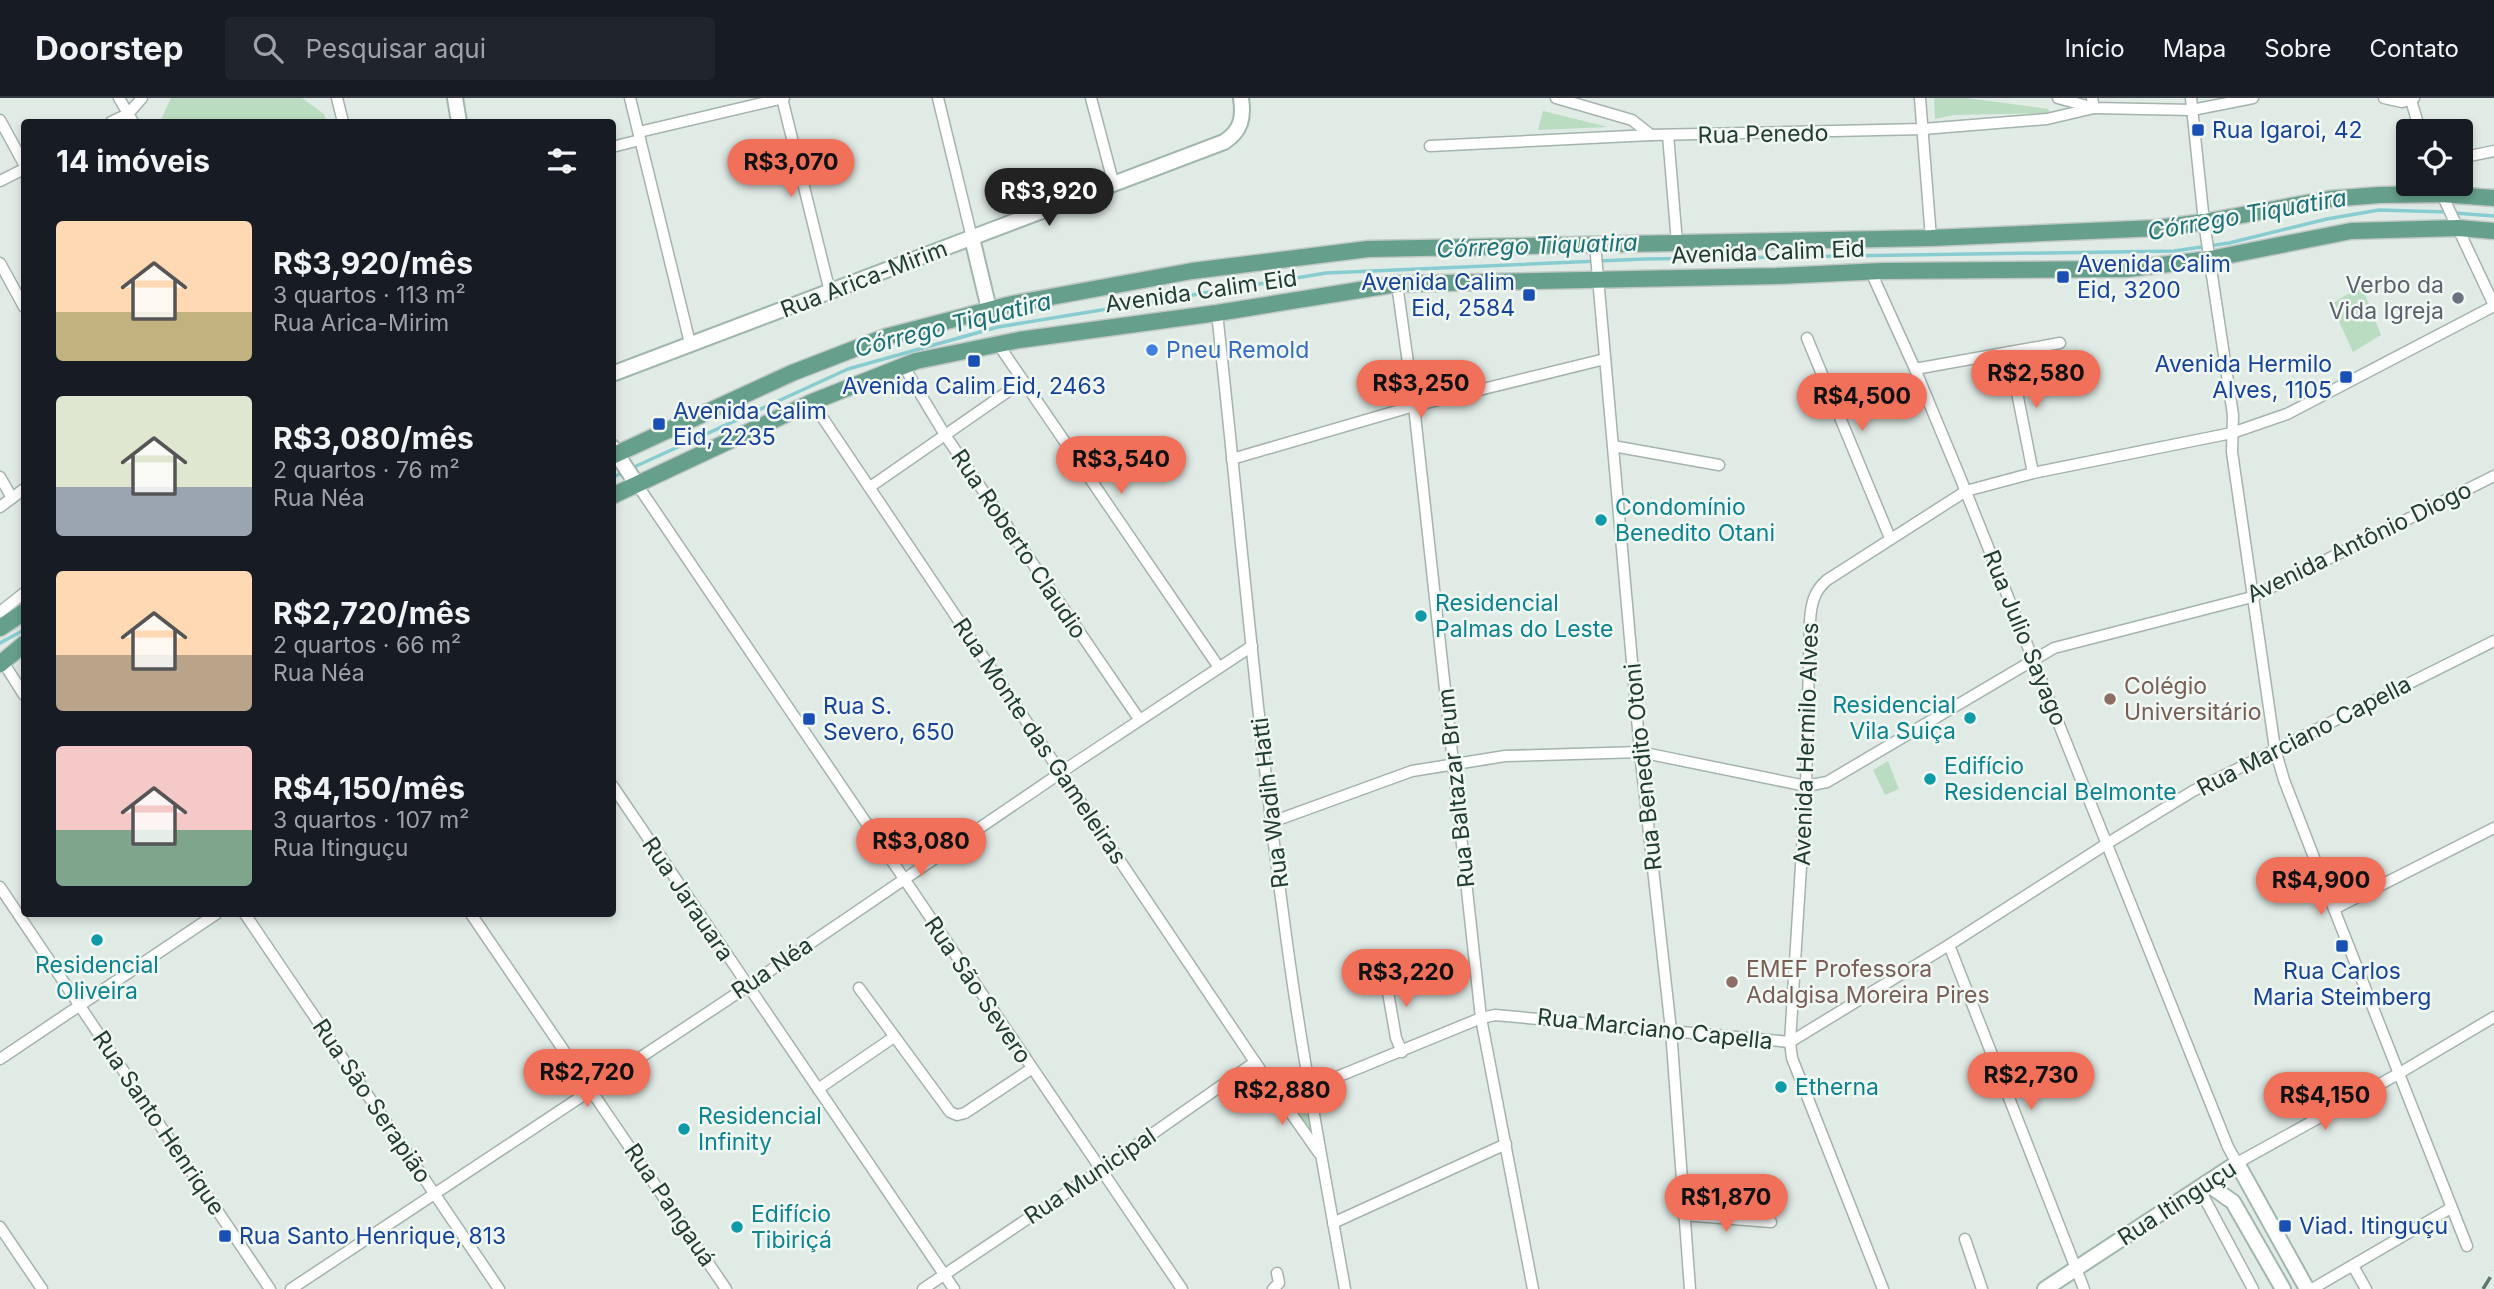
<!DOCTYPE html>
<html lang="pt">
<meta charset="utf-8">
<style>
:root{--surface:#171b24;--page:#20242c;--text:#f1f3f6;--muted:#9ea1a6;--line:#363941;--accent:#f0705a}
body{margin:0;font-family:Inter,sans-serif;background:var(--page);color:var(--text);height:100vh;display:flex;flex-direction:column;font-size:26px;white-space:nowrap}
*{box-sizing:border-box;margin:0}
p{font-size:23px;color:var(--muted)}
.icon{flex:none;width:38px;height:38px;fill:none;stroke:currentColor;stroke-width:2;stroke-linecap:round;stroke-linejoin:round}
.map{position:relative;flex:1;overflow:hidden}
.panel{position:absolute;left:21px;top:21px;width:595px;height:798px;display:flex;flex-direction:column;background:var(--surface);border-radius:7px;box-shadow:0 4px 10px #0003}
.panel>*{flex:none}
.controls{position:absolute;left:2396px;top:21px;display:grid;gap:14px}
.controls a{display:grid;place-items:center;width:77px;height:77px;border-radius:7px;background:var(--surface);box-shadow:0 4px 10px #0003;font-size:35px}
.price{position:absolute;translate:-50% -60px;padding:0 16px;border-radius:24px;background:var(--accent);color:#111;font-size:23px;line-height:46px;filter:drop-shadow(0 2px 4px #0008)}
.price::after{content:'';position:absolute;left:50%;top:42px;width:21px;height:16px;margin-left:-10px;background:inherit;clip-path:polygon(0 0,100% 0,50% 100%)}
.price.on{background:#222;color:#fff}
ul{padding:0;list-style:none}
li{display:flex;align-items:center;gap:21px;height:175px;padding:0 35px}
li span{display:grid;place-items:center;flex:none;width:196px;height:140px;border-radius:7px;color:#555}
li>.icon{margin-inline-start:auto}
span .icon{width:84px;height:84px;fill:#fffc;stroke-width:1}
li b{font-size:30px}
h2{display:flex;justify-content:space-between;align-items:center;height:84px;padding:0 35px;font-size:30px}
header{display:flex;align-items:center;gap:42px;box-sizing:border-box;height:98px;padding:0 35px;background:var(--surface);border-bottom:2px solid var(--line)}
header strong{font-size:33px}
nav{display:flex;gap:38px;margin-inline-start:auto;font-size:24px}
.search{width:490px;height:63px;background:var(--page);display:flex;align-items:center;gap:18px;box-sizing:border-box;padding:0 24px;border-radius:7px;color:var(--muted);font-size:26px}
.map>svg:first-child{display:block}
.green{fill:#badcc0}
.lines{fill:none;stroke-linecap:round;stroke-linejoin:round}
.stream{stroke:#89ccd0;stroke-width:3.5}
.street-casing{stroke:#a4b3ac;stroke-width:13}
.secondary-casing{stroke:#9fb7ac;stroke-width:18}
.primary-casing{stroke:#c1c8c6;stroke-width:19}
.street{stroke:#fff;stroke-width:10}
.secondary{stroke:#fff;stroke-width:14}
.primary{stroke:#66a08c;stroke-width:16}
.rail{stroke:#5c776d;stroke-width:3.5;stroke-dasharray:14 7;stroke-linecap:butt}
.transit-dot{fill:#1a4fb4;stroke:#f1f8f4;stroke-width:2.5}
.worship-dot{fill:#6b7280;stroke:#f1f8f4;stroke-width:2.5}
.shop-dot{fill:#3f7fe0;stroke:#f1f8f4;stroke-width:2.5}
.culture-dot{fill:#0f9aa8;stroke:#f1f8f4;stroke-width:2.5}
.education-dot{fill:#8d6e63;stroke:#f1f8f4;stroke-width:2.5}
.labels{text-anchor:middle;stroke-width:5;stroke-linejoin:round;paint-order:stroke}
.transit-label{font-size:23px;fill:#164399;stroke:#f1f8f4;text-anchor:start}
.street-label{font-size:23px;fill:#213c32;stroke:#f1f8f4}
.worship-label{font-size:23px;fill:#5b616d;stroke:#f1f8f4;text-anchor:end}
.shop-label{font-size:23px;fill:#366cbe;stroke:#f1f8f4;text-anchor:start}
.culture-label{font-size:23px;fill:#0d838f;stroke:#f1f8f4;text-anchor:start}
.education-label{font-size:23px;fill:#785e54;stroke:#f1f8f4;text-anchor:start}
.water-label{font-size:24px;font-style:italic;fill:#1c7076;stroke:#f1f8f4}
</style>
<header>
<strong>Doorstep</strong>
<div class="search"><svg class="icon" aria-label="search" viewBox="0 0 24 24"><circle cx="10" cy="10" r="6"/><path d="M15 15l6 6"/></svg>Pesquisar aqui</div>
<nav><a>Início</a><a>Mapa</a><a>Sobre</a><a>Contato</a></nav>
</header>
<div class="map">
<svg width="2494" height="1191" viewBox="0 0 2494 1191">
<rect width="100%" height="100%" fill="#e1ebe6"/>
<!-- green -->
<g class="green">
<polygon points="171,0 302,0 324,16 327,24 160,24"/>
<polygon points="1934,0 1967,0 2048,11 2051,15 1954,17 1935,21"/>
<polygon points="1543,13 1608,29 1538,32"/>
<polygon points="2362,188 2381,237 2353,254 2331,206"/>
<polygon points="1888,663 1899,691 1885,697 1873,672"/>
<polygon points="1306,993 1313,1037 1285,1001"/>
</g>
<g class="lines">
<!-- stream -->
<g class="stream">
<polyline points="2454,115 2494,118"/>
<polyline points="632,370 848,271 998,229 1326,175 1645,161 2174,153 2229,145 2327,121 2379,112 2447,114"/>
<polyline points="612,380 625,373"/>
<polyline points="0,545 24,532"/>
</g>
<defs>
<g id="street">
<polyline points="119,0 133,24"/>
<polyline points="337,0 343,24"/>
<polyline points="630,0 690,245"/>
<polyline points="782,0 830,194"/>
<polyline points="938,0 972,140"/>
<polyline points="1091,0 1114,87"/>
<polyline points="1556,0 1632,22 1651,37"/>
<polyline points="1920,0 1931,140"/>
<polyline points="2058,0 2094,10 2192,12 2253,0"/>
<polyline points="2191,0 2204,124 2233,317 2232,354 2275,651 2284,682 2334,811 2467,1148"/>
<polyline points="2384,0 2402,4 2414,0"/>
<polyline points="2411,2 2420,33"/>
<polyline points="0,22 24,66"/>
<polyline points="111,24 128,16 142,0"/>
<polyline points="639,34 784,0"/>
<polyline points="1668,37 1677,145"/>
<polyline points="1430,48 1651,37 1923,31 2047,21 2094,10 2092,0"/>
<polyline points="612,49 640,42"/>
<polyline points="2460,60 2494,53"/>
<polyline points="0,83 24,71"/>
<polyline points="2437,86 2494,207"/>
<polyline points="1595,146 1640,654 1671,932 1690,1191"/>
<polyline points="0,165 24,209"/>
<polyline points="1871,174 1915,271 1960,379 2228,1049 2237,1065 2398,976 2494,919"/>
<polyline points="1397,186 1414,308 1481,920 1533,1191"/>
<path d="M 1217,215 C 1239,415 1256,616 1283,815 C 1299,941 1323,1066 1345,1191"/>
<polyline points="1807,240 1890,440"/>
<polyline points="998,246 1218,568"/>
<polyline points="2009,254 2033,375"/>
<polyline points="903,267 945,337 1139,621"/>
<polyline points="1915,271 2060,245"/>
<polyline points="812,304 1255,964 1319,1055"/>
<polyline points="1613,348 1719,367"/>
<polyline points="1232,361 1414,308 1605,261"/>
<polyline points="0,379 12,400"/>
<polyline points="636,385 1182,1191"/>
<polyline points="870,389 1023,283"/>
<polyline points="0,409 24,391"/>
<polyline points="0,514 24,495"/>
<polyline points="3,564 24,597"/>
<polyline points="612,687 954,1191"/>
<polyline points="1272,724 1412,673 1505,658 1640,654 1806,688 1827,684 2054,550 2252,499 2494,378"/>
<polyline points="0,789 270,1191"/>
<polyline points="2334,811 2494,730"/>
<polyline points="245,816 499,1191"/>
<polyline points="471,816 726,1191"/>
<polyline points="1949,847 2084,1191"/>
<polyline points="1385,877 1396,940 1402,954"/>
<polyline points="859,890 950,1014 957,1017 965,1015 1031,971"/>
<polyline points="0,961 216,816"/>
<polyline points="1267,982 1296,991 1310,990 1481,920 1495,917 1790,944 1949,847 2108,745 2193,693 2494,543"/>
<polyline points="818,991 894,939"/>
<polyline points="2199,1090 2253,1191"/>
<polyline points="1683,1117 1771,1124"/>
<polyline points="1333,1125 1506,1046"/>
<polyline points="0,1129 42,1191"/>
<polyline points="1965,1141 1982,1191"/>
<polyline points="2353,1168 2366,1191"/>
<polyline points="291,1191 727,902 1075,665 1252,548"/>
<polyline points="923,1191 1115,1062 1255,964"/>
<polyline points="1273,1191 1279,1185 1277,1175"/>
<path d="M 1883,1191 L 1792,960 L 1790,944 L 1806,688 L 1810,523 C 1811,506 1814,493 1827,482 L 1966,393 L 2033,375 L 2232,335 L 2287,316 L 2494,208"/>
<polyline points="2312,1191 2451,1110"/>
</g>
<g id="secondary">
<polyline points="455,0 459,24"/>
<polyline points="972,140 989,211"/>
<path d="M 612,276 L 1224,44 C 1241,33 1244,20 1241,0"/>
<polyline points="612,349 636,385"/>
<polyline points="2206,1085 2233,1104 2283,1191"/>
<polyline points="2045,1191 2237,1065 2307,1191"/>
</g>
<g id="primary">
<polyline points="612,358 792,275 885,239 1012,206 1192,173 1368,151 1931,140 2157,130 2204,124 2329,101 2379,97 2441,96 2494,100"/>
<polyline points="612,398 812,304 916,263 1019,242 1217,215 1397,186 1777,178 1882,173 2127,171 2210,161 2351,133 2458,130 2494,133"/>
<polyline points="0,530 24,514"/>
<polyline points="0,566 24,546"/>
</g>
</defs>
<!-- street casing -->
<use href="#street" class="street-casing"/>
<!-- secondary casing -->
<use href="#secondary" class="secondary-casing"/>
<!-- primary casing -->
<use href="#primary" class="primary-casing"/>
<!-- street -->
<use href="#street" class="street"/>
<!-- secondary -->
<use href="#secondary" class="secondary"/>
<!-- primary -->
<use href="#primary" class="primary"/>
<!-- rail -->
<polyline class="rail" points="2483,1191 2494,1173"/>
</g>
<!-- markers -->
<g class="transit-dot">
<rect x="2191" y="25" width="14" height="14" rx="3.5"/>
<rect x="2056" y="172" width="14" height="14" rx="3.5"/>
<rect x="1522" y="190" width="14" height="14" rx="3.5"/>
<rect x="967" y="256" width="14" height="14" rx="3.5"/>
<rect x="2339" y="272" width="14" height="14" rx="3.5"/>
<rect x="652" y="319" width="14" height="14" rx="3.5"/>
<rect x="802" y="614" width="14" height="14" rx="3.5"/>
<rect x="2335" y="841" width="14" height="14" rx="3.5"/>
<rect x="2278" y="1121" width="14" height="14" rx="3.5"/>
<rect x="218" y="1131" width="14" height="14" rx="3.5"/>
</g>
<circle class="worship-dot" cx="2458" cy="200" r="7"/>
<circle class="shop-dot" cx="1152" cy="252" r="7"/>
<g class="culture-dot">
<circle cx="1601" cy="422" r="7"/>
<circle cx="1421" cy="518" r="7"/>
<circle cx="1970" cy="620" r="7"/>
<circle cx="1930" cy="681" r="7"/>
<circle cx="97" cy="842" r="7"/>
<circle cx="1781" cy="989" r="7"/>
<circle cx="684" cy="1031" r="7"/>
<circle cx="737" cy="1129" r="7"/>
</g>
<g class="education-dot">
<circle cx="2110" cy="601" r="7"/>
<circle cx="1732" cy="884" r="7"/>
</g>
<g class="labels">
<!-- transit labels -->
<g class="transit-label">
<text x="2212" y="40">Rua Igaroi, 42</text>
<text x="2077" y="174">Avenida Calim<tspan x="2077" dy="26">Eid, 3200</tspan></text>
<text x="1515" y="192" text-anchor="end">Avenida Calim<tspan x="1515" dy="26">Eid, 2584</tspan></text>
<text x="2332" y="274" text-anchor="end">Avenida Hermilo<tspan x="2332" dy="26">Alves, 1105</tspan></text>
<text x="974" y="296" text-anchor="middle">Avenida Calim Eid, 2463</text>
<text x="673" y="321">Avenida Calim<tspan x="673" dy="26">Eid, 2235</tspan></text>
<text x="823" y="616">Rua S.<tspan x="823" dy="26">Severo, 650</tspan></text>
<text x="2342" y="881" text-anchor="middle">Rua Carlos<tspan x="2342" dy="26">Maria Steimberg</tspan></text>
<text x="2299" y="1136">Viad. Itinguçu</text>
<text x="239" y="1146">Rua Santo Henrique, 813</text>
</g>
<!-- street labels -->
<g class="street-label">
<text transform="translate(1763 36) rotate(-1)" y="8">Rua Penedo</text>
<text transform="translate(1768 154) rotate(-2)" y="8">Avenida Calim Eid</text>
<text transform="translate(864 181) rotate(-21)" y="8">Rua Arica-Mirim</text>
<text transform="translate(1201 193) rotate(-8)" y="8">Avenida Calim Eid</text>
<text transform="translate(2359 444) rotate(-26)" y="8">Avenida Antônio Diogo</text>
<text transform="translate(1019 446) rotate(56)" y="8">Rua Roberto Claudio</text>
<text transform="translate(2025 540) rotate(68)" y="8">Rua Julio Sayago</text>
<text transform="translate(2304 638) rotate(-27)" y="8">Rua Marciano Capella</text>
<text transform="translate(1040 643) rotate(56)" y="8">Rua Monte das Gameleiras</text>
<text transform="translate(1806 646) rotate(-88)" y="8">Avenida Hermilo Alves</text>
<text transform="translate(1643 669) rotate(-96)" y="8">Rua Benedito Otoni</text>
<text transform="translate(1456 690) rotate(-96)" y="8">Rua Baltazar Brum</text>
<text transform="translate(1270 705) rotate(-97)" y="8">Rua Wadih Hatti</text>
<text transform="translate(688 801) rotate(56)" y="8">Rua Jarauara</text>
<text transform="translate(772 870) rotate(-34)" y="8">Rua Néa</text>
<text transform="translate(978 892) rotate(56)" y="8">Rua São Severo</text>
<text transform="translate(1655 931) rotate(6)" y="8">Rua Marciano Capella</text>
<text transform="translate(372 1003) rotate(56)" y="8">Rua São Serapião</text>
<text transform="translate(159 1025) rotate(56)" y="8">Rua Santo Henrique</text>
<text transform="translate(1090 1078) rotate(-34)" y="8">Rua Municipal</text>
<text transform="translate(2177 1105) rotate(-33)" y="8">Rua Itinguçu</text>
<text transform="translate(670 1107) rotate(56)" y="8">Rua Pangauá</text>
</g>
<!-- worship labels -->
<g class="worship-label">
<text x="2444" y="195">Verbo da<tspan x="2444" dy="26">Vida Igreja</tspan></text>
</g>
<!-- shop labels -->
<g class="shop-label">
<text x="1166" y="260">Pneu Remold</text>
</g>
<!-- culture labels -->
<g class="culture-label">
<text x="1615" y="417">Condomínio<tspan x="1615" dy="26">Benedito Otani</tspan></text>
<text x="1435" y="513">Residencial<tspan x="1435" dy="26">Palmas do Leste</tspan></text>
<text x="1956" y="615" text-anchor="end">Residencial<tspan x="1956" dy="26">Vila Suiça</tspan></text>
<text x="1944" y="676">Edifício<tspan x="1944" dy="26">Residencial Belmonte</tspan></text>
<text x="97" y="875" text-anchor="middle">Residencial<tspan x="97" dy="26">Oliveira</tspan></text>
<text x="1795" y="997">Etherna</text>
<text x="698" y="1026">Residencial<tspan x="698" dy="26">Infinity</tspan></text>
<text x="751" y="1124">Edifício<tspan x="751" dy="26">Tibiriçá</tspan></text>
</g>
<!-- education labels -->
<g class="education-label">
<text x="2124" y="596">Colégio<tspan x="2124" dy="26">Universitário</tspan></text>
<text x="1746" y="879">EMEF Professora<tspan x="1746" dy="26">Adalgisa Moreira Pires</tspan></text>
</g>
<!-- water labels -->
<g class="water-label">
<text transform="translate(2247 117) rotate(-10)" y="8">Córrego Tiquatira</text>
<text transform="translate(1537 148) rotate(-2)" y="8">Córrego Tiquatira</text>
<text transform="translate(953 227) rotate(-14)" y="8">Córrego Tiquatira</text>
</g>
</g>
</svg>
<div class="controls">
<a><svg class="icon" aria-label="locate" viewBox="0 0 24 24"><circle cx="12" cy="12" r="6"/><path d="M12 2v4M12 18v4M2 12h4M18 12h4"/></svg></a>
</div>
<b class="price" style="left:791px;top:101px">R$3,070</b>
<b class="price on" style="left:1049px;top:130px">R$3,920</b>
<b class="price" style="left:2036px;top:312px">R$2,580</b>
<b class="price" style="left:1421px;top:322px">R$3,250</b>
<b class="price" style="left:1862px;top:335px">R$4,500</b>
<b class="price" style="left:1121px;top:398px">R$3,540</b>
<b class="price" style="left:921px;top:780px">R$3,080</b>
<b class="price" style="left:2321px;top:819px">R$4,900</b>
<b class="price" style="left:1406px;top:911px">R$3,220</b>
<b class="price" style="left:587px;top:1011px">R$2,720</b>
<b class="price" style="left:2031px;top:1014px">R$2,730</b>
<b class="price" style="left:1282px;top:1029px">R$2,880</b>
<b class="price" style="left:2325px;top:1034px">R$4,150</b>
<b class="price" style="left:1726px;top:1136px">R$1,870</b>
<section class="panel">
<h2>14 imóveis<svg class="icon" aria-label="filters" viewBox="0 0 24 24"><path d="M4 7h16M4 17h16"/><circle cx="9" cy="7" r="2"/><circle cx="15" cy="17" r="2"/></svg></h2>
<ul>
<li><span style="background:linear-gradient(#ffd9b3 65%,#c2b280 0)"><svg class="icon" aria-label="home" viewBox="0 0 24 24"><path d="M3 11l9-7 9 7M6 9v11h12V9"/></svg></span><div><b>R$3,920/mês</b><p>3 quartos · 113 m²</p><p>Rua Arica-Mirim</p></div></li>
<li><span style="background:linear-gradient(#dfe7d0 65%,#9aa5b1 0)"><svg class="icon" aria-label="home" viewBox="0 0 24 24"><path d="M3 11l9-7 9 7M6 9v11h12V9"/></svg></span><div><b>R$3,080/mês</b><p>2 quartos · 76 m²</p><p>Rua Néa</p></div></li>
<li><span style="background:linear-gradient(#ffd9b3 60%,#b9a48a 0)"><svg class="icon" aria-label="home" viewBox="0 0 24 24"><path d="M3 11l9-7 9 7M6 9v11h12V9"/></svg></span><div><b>R$2,720/mês</b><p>2 quartos · 66 m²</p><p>Rua Néa</p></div></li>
<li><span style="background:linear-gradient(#f6c9c9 60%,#7fa58c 0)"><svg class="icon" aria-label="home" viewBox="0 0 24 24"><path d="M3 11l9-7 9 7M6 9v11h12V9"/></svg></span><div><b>R$4,150/mês</b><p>3 quartos · 107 m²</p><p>Rua Itinguçu</p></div></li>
</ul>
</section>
</div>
